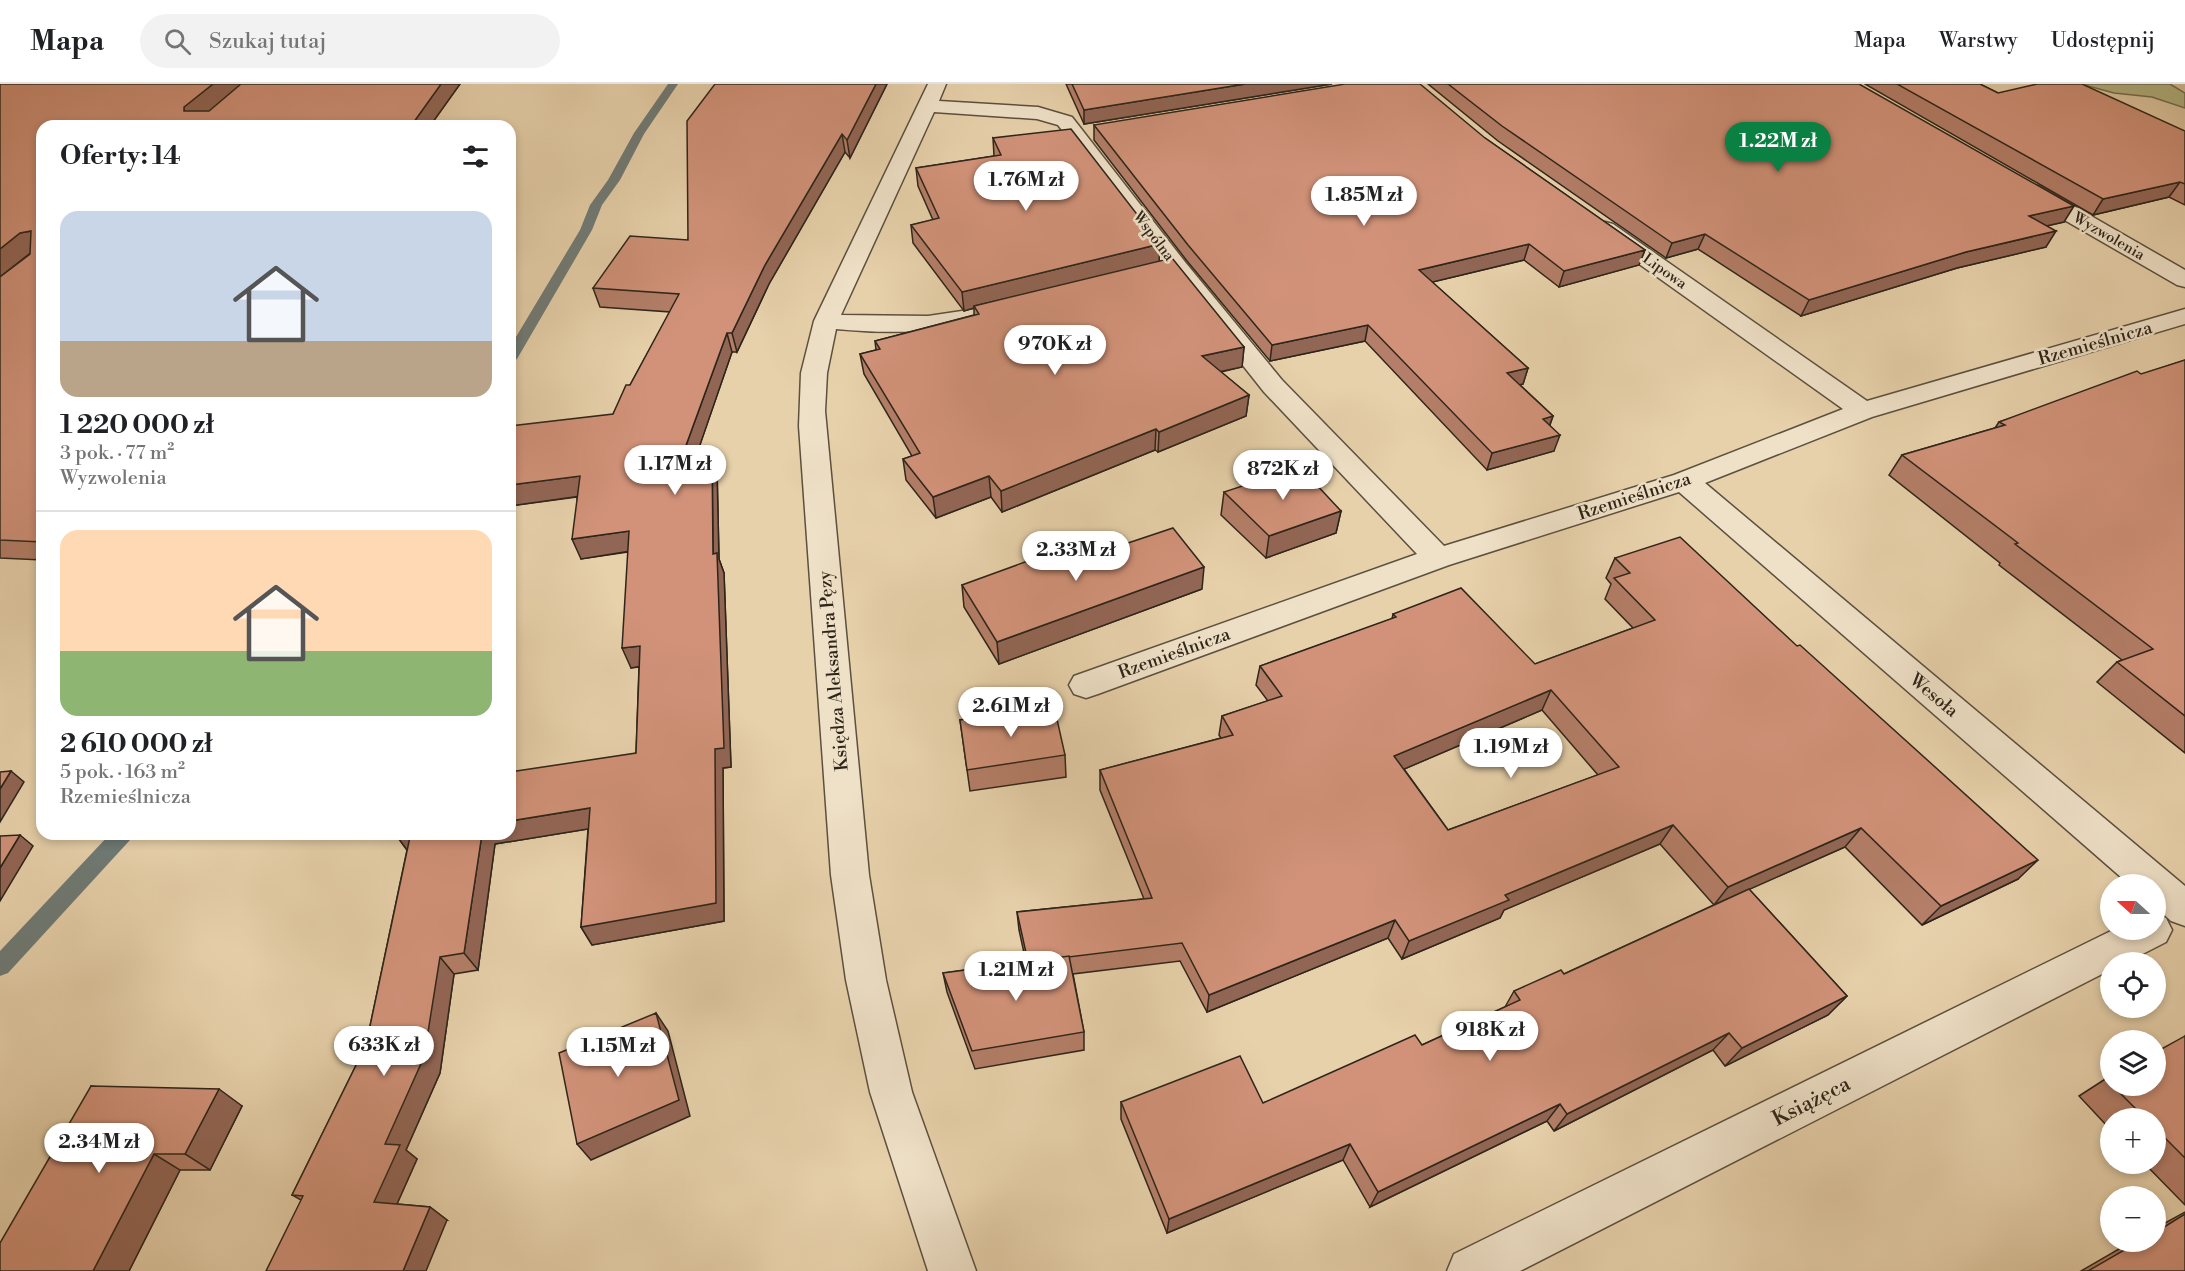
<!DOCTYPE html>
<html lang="pl">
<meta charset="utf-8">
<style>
:root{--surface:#fff;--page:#f2f2f2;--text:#202124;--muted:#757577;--line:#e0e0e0;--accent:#0b8043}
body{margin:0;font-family:"Libre Bodoni",serif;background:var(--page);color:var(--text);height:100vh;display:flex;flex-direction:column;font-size:22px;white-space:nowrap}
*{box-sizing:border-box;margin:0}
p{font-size:20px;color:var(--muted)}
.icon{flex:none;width:33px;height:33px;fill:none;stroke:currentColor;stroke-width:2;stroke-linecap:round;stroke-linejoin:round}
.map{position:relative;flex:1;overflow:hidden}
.sheet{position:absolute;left:36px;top:36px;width:480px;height:720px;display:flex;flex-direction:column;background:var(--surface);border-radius:18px;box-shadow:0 3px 9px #0003}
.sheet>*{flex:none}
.needle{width:39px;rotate:291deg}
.tools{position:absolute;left:2100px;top:790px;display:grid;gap:12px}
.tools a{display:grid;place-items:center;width:66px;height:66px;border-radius:50%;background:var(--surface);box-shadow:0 3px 9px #0003;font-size:30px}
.price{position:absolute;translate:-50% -51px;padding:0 14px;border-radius:21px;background:#fff;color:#222;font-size:20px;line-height:39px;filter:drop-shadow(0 2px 3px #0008)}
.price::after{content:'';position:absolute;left:50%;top:36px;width:18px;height:14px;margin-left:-9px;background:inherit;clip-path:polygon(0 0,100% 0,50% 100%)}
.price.on{background:var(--accent);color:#fff}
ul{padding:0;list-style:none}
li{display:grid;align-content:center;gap:12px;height:318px;padding:0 24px}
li+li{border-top:2px solid var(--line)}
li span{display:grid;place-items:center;height:186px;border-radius:18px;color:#555}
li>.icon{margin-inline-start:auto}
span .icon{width:108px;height:108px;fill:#fffc;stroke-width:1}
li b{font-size:26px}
h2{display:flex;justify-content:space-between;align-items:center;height:72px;padding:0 24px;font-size:26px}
header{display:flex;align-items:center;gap:36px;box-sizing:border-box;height:84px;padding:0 30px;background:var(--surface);border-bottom:2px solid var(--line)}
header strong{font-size:28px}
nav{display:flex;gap:33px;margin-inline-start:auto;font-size:21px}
.search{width:420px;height:54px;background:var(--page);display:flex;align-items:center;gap:15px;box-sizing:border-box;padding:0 21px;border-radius:33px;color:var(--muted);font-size:22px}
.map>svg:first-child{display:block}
.green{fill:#b7bb88;stroke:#727051;stroke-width:1.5}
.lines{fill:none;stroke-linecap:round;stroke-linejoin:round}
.stream{fill:#6f7b76;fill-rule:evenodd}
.minor-casing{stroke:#5c503e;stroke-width:3}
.minor{fill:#efe1c8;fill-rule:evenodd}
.wall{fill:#b47e68;stroke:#2e251a;stroke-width:1.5;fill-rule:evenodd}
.shaded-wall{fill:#926655;stroke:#2e251a;stroke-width:1.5}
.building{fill:#d19279;stroke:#2e251a;stroke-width:1.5;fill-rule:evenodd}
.labels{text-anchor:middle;stroke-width:5;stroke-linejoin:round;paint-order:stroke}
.far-street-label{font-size:15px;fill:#2e251a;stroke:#efe1c8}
.street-label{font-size:18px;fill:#2e251a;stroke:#efe1c8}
.near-street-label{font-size:21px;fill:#2e251a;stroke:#efe1c8}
</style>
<header>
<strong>Mapa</strong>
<div class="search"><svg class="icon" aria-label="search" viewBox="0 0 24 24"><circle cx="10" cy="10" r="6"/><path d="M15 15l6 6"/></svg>Szukaj tutaj</div>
<nav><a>Mapa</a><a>Warstwy</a><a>Udostępnij</a></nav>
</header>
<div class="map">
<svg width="2185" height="1187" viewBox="0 0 2185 1187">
<rect width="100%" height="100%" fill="#e7d1ab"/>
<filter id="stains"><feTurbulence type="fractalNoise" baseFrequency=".00333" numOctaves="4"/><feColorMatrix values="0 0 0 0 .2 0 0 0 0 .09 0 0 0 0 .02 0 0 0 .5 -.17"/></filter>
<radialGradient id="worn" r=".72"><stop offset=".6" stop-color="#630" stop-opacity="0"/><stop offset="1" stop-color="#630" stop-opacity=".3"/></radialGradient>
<!-- green -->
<polygon class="green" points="2081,0 2170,0 2185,9 2185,24 2152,13 2114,9"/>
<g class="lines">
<!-- stream -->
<g class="stream">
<polygon points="668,0 678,0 644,50 620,96 602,121 592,146 517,275 510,279 510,263 580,146 590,121 608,96 634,49"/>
<polygon points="110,750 133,750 130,756 8,889 0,892 0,867"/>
</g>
<defs>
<g id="minor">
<path d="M 928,0 L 946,0 L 939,17 L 1038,23 L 1072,33 L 1185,178 L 1282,296 L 1444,462 L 1674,391 L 1843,325 L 1597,150 L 1594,145 L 1597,140 L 1605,138 L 1613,140 L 1867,317 L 2185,225 L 2185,240 L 1872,333 L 1705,399 L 2185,802 L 2185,842 L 2171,837 L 2156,823 L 2156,801 L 2130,801 L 1679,408 L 1449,481 L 1098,610 L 1086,614 L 1074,610 L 1069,601 L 1074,592 L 1417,470 L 1264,308 L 1169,188 L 1058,41 L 1037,35 L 934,28 L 841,231 L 928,232 L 989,223 L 998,225 L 1001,230 L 998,235 L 989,237 C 938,249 888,250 836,245 L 827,289 L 825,327 L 869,791 L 886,896 L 912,1008 L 976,1187 L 928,1187 L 870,1008 L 846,896 L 831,791 L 799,342 L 801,289 L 814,237 Z"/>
<polygon points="2031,101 2039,102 2185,186 2185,203 2177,201 2023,112 2020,107 2023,102"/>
<polygon points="2156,830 2166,834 2172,846 2166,858 2125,879 2110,879 2110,886 1520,1187 1447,1187 1454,1170 2113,846 2156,846"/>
</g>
</defs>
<!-- minor casing -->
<use href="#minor" class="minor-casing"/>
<!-- minor -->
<use href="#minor" class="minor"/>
</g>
<!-- wall -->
<g class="wall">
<polygon points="0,0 460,0 430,42 42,42 42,476 0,474"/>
<polygon points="715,0 887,0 850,74 845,68 769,200 737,268 732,268 698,366 717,384 719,475 724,489 731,683 723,684 724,837 592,861 581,843 588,745 495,760 478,886 454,890 440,989 406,1066 417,1075 397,1120 430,1123 447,1136 301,1116 292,1111 366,961 407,766 399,755 636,669 639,583 631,584 628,468 581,475 577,413 510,422 613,330 630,301 670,228 600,223 593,204 688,156"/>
<polygon points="1066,0 1332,0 1084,40"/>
<polygon points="1428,0 1859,0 2064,138 2046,142 2046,163 1957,184 1801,232 1698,165 1666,174 1498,57"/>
<polygon points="1865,0 1980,0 1998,9 2185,47 2185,121 2169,113 2093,131"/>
<polygon points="1094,41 1485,54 1645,166 1639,181 1559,203 1524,176 1432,198 1528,284 1523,300 1520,301 1553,332 1550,341 1554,367 1487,386 1365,257 1270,277 1187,177 1094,56"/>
<polygon points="993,54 1160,160 1159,177 1244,263 1242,283 1221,288 1249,311 1246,332 1158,368 1155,366 1002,428 991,413 936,434 906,396 903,375 912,372 864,290 860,270 876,266 875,257 974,231 974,224 964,227 913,159 911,141 933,136 918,102 916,84 994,72"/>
<polygon points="2185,276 2185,669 2097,598 2117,578 2122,576 1999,481 2000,479 1889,391 1902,371 1995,344 1999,338"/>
<polygon points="1224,408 1341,427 1336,449 1266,474 1221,431"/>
<path d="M 1615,474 L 2018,795 L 1922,841 L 1845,763 L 1749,805 L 1847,912 L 1828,931 L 1725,982 L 1713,966 L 1554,1047 L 1547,1037 L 1370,1123 L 1343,1076 L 1167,1149 L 1121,1035 L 1121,1018 L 1263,1019 L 1422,961 L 1505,923 L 1514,907 L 1564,890 L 1714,821 L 1660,760 L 1504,826 L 1500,834 L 1402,875 L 1388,854 L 1207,928 L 1180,877 L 1073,890 L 1084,948 L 1084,966 L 975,985 L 947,908 L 943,889 L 1026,878 L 1019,846 L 1017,828 L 1144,815 L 1100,706 L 1100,686 L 1221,654 L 1219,651 L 1222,632 L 1268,617 L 1256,601 L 1260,582 L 1392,535 L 1393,530 L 1535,580 L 1633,544 L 1605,515 L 1611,500 L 1606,494 ZM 1542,626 L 1598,691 L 1448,746 L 1404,685 Z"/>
<polygon points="962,501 1202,505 999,580 964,523"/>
<polygon points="960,636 1065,671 1066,693 970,707"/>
<polygon points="2185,952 2185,1121 2145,1080 2156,1080 2156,1035 2110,1035 2110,1045 2079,1012 2110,992 2110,1002 2156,1002"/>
<polygon points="91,1002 242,1022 210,1086 180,1086 129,1187"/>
<polygon points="2185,1128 2185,1187 2081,1187 2131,1158 2156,1158 2156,1144"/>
</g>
<!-- shaded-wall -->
<g class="shaded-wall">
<polygon points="213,0 242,0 193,42 184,27 184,23"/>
<polygon points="441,0 460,0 430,42 411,42"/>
<polygon points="876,0 887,0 850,74 847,56"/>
<polygon points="1245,0 1332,0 1084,40 1084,26"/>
<polygon points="842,50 845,68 769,200 737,268 732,249 765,181"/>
<polygon points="2180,98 2169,113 2093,131 2103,115"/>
<polygon points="2074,122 2064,138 2020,148 2029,132"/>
<polygon points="31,147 33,167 0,193 0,165 20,149"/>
<polygon points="2056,147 2046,163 1957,184 1801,232 1809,216 1966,168"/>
<polygon points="1705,150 1698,165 1666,174 1672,159"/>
<polygon points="1160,160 1159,179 974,222 974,224 964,227 962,208"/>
<polygon points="1529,160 1524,176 1416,202 1419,186"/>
<polygon points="1645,166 1639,181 1559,203 1564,187"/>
<polygon points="1368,241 1365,257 1270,277 1272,261"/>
<polygon points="727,249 732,268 691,387 684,367"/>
<polygon points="1244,263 1242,283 1200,292 1202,272"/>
<polygon points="1528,284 1523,300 1502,305 1507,289"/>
<polygon points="1249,311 1246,332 1158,368 1159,348"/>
<polygon points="1553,332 1547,348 1543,335"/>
<polygon points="1156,345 1155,366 1002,428 1001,407"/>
<polygon points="1560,351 1554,367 1487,386 1492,369"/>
<polygon points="712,364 717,384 719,475 724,489 731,683 723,684 724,837 592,861 581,843 715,665"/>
<polygon points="580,392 588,411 510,422 510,401"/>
<polygon points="989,392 991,413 936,434 933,413"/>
<polygon points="1341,427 1336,449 1266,474 1269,452"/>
<polygon points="629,447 637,466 581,475 572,455"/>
<polygon points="1204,483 1202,505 999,580 997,558"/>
<polygon points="640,562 648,581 631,584 622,564"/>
<polygon points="1551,606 1542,626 1388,692 1394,672"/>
<polygon points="11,687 24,698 0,738 0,705"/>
<polygon points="590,724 600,743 495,760 478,886 464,869 482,750 510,750 510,737"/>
<polygon points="1673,741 1660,760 1504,826 1500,834 1402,875 1409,857 1505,811"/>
<polygon points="1861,744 1845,763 1714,821 1728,803"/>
<polygon points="20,751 33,762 0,817 0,784"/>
<polygon points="410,753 413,774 399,755"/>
<polygon points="2038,776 2018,795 1922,841 1941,822"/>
<polygon points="1395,836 1388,854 1207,928 1209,911"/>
<polygon points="440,873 454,890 440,989 406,1066 417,1075 392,1131 374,1118 385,1060"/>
<polygon points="1847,912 1828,931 1725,982 1742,964"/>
<polygon points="656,929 668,947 690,1032 591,1076 577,1060"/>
<polygon points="1729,949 1713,966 1554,1047 1567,1030"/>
<polygon points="219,1005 242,1022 210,1086 185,1070"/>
<polygon points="1560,1020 1547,1037 1370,1123 1378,1108"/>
<polygon points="1350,1060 1343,1076 1167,1149 1169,1135"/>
<polygon points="154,1070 180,1086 129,1187 93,1187"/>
<polygon points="430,1123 447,1136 426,1187 403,1187"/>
</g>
<!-- building -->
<g class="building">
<polygon points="0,0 213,0 184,23 184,27 209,27 241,0 441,0 411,42 42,42 42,458 0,456 0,193 30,170 31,147 20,149 0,165"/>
<polygon points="715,0 876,0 847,56 842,50 765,181 732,249 727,249 684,367 712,364 713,470 717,469 724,664 715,665 716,819 581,843 590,724 510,737 510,688 636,669 640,562 622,564 629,447 572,455 580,392 510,401 510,342 613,330 626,301 630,301 679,210 593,204 630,152 688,156 687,37"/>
<polygon points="1072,0 1245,0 1084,26"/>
<polygon points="1345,0 1420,0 1485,54 1645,166 1564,187 1529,160 1419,186 1528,284 1507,289 1553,332 1543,335 1560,351 1492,369 1368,241 1272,261 1188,161 1094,41"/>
<polygon points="1448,0 1859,0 2074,122 2029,132 2056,147 1966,168 1809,216 1705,150 1672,159 1502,42"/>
<polygon points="1897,0 1980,0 1998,9 2037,0 2082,0 2185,47 2185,100 2180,98 2103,115"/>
<polygon points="1071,45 1160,160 962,208 911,141 939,134 916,84 1001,71 993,54"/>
<polygon points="1172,174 1244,263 1202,272 1249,311 1159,348 1156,345 1001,407 989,392 933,413 903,375 920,369 860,270 880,265 875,257 979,230 974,222"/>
<polygon points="2185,276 2185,632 2117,578 2153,565 2015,460 2018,459 1902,371 2005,341 1999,338 2137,287 2141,290"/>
<polygon points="1300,383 1341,427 1269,452 1224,408"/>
<polygon points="1173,444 1204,483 997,558 962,501 1069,462 1077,476"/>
<path d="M 1680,453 L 1797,562 L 1800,561 L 2038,776 L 1941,822 L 1861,744 L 1728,803 L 1673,741 L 1505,811 L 1509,816 L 1409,857 L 1395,836 L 1209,911 L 1182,859 L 1028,878 L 1017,828 L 1152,814 L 1100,686 L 1233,651 L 1222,632 L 1282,612 L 1260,582 L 1396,533 L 1393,530 L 1461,504 L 1535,580 L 1655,536 L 1614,494 L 1630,489 L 1615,474 ZM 1551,606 L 1619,683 L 1448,746 L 1394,672 Z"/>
<polygon points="1054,622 1065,671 967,686 960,636"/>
<polygon points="11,687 0,705 0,688"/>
<polygon points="400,750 482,750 464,869 440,873 424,973 385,1060 400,1061 374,1118 430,1123 403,1187 266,1187 303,1112 292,1111 366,961 410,753 399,755"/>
<polygon points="20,751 0,784 0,752"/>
<polygon points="1749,805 1847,912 1742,964 1729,949 1567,1030 1560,1020 1378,1108 1350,1060 1169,1135 1121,1018 1240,972 1263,1019 1415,951 1422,961 1520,916 1514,907 1561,886 1564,890"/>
<polygon points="1069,872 1084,948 972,967 943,889"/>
<polygon points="656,929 679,1016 577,1060 559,969"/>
<polygon points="2185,952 2185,1074 2156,1045 2156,1035 2146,1035 2113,1002 2156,1002 2156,968"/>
<polygon points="2110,992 2110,1000 2106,995"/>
<polygon points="91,1002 219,1005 185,1070 154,1070 93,1187 0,1187 0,1159"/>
<polygon points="2185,1130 2185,1187 2088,1187 2138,1158 2156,1158 2156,1148"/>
</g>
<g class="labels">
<!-- far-street labels -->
<g class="far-street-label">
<text transform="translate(1154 152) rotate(53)" y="5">Wspólna</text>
<text transform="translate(2109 152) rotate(30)" y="5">Wyzwolenia</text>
<text transform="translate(1665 187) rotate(35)" y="5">Lipowa</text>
</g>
<!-- street labels -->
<g class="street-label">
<text transform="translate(2095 259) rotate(-16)" y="6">Rzemieślnicza</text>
<text transform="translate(1634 412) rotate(-18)" y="6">Rzemieślnicza</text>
<text transform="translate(1174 569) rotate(-20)" y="6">Rzemieślnicza</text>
<text transform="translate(833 587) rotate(-95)" y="6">Księdza Aleksandra Pęzy</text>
<text transform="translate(1934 611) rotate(40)" y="6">Wesoła</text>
</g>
<!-- near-street labels -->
<g class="near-street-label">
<text transform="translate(1811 1017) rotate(-27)" y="7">Książęca</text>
</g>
</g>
<rect width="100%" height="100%" filter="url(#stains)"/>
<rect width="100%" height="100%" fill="url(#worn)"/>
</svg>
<div class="tools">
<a><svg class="needle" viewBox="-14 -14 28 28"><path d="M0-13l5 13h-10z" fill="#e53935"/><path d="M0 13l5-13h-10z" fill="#757577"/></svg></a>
<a><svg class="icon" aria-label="locate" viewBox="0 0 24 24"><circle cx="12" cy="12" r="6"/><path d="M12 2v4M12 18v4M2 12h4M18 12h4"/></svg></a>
<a><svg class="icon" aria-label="layers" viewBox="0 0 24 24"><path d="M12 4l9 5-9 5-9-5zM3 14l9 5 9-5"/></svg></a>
<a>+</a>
<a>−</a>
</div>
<b class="price on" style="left:1778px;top:89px">1.22M zł</b>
<b class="price" style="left:1026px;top:128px">1.76M zł</b>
<b class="price" style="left:1364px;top:143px">1.85M zł</b>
<b class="price" style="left:1055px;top:292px">970K zł</b>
<b class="price" style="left:675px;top:412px">1.17M zł</b>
<b class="price" style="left:1283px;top:417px">872K zł</b>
<b class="price" style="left:1076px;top:498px">2.33M zł</b>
<b class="price" style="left:1011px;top:654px">2.61M zł</b>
<b class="price" style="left:1511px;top:695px">1.19M zł</b>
<b class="price" style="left:1016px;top:918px">1.21M zł</b>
<b class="price" style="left:1490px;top:978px">918K zł</b>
<b class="price" style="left:384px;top:993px">633K zł</b>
<b class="price" style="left:618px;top:994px">1.15M zł</b>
<b class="price" style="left:99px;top:1090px">2.34M zł</b>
<section class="sheet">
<h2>Oferty: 14<svg class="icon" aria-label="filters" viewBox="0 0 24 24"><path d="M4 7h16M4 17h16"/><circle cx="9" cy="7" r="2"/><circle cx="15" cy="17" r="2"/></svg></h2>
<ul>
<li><span style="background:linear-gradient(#c9d6e8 70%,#b9a48a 0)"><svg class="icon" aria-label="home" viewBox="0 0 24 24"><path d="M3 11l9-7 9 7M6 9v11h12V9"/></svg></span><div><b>1 220 000 zł</b><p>3 pok. · 77 m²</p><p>Wyzwolenia</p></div></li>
<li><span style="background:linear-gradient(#ffd9b3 65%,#8fb573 0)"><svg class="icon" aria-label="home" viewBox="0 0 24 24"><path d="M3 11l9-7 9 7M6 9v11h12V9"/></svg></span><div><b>2 610 000 zł</b><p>5 pok. · 163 m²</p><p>Rzemieślnicza</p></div></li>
</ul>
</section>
</div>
